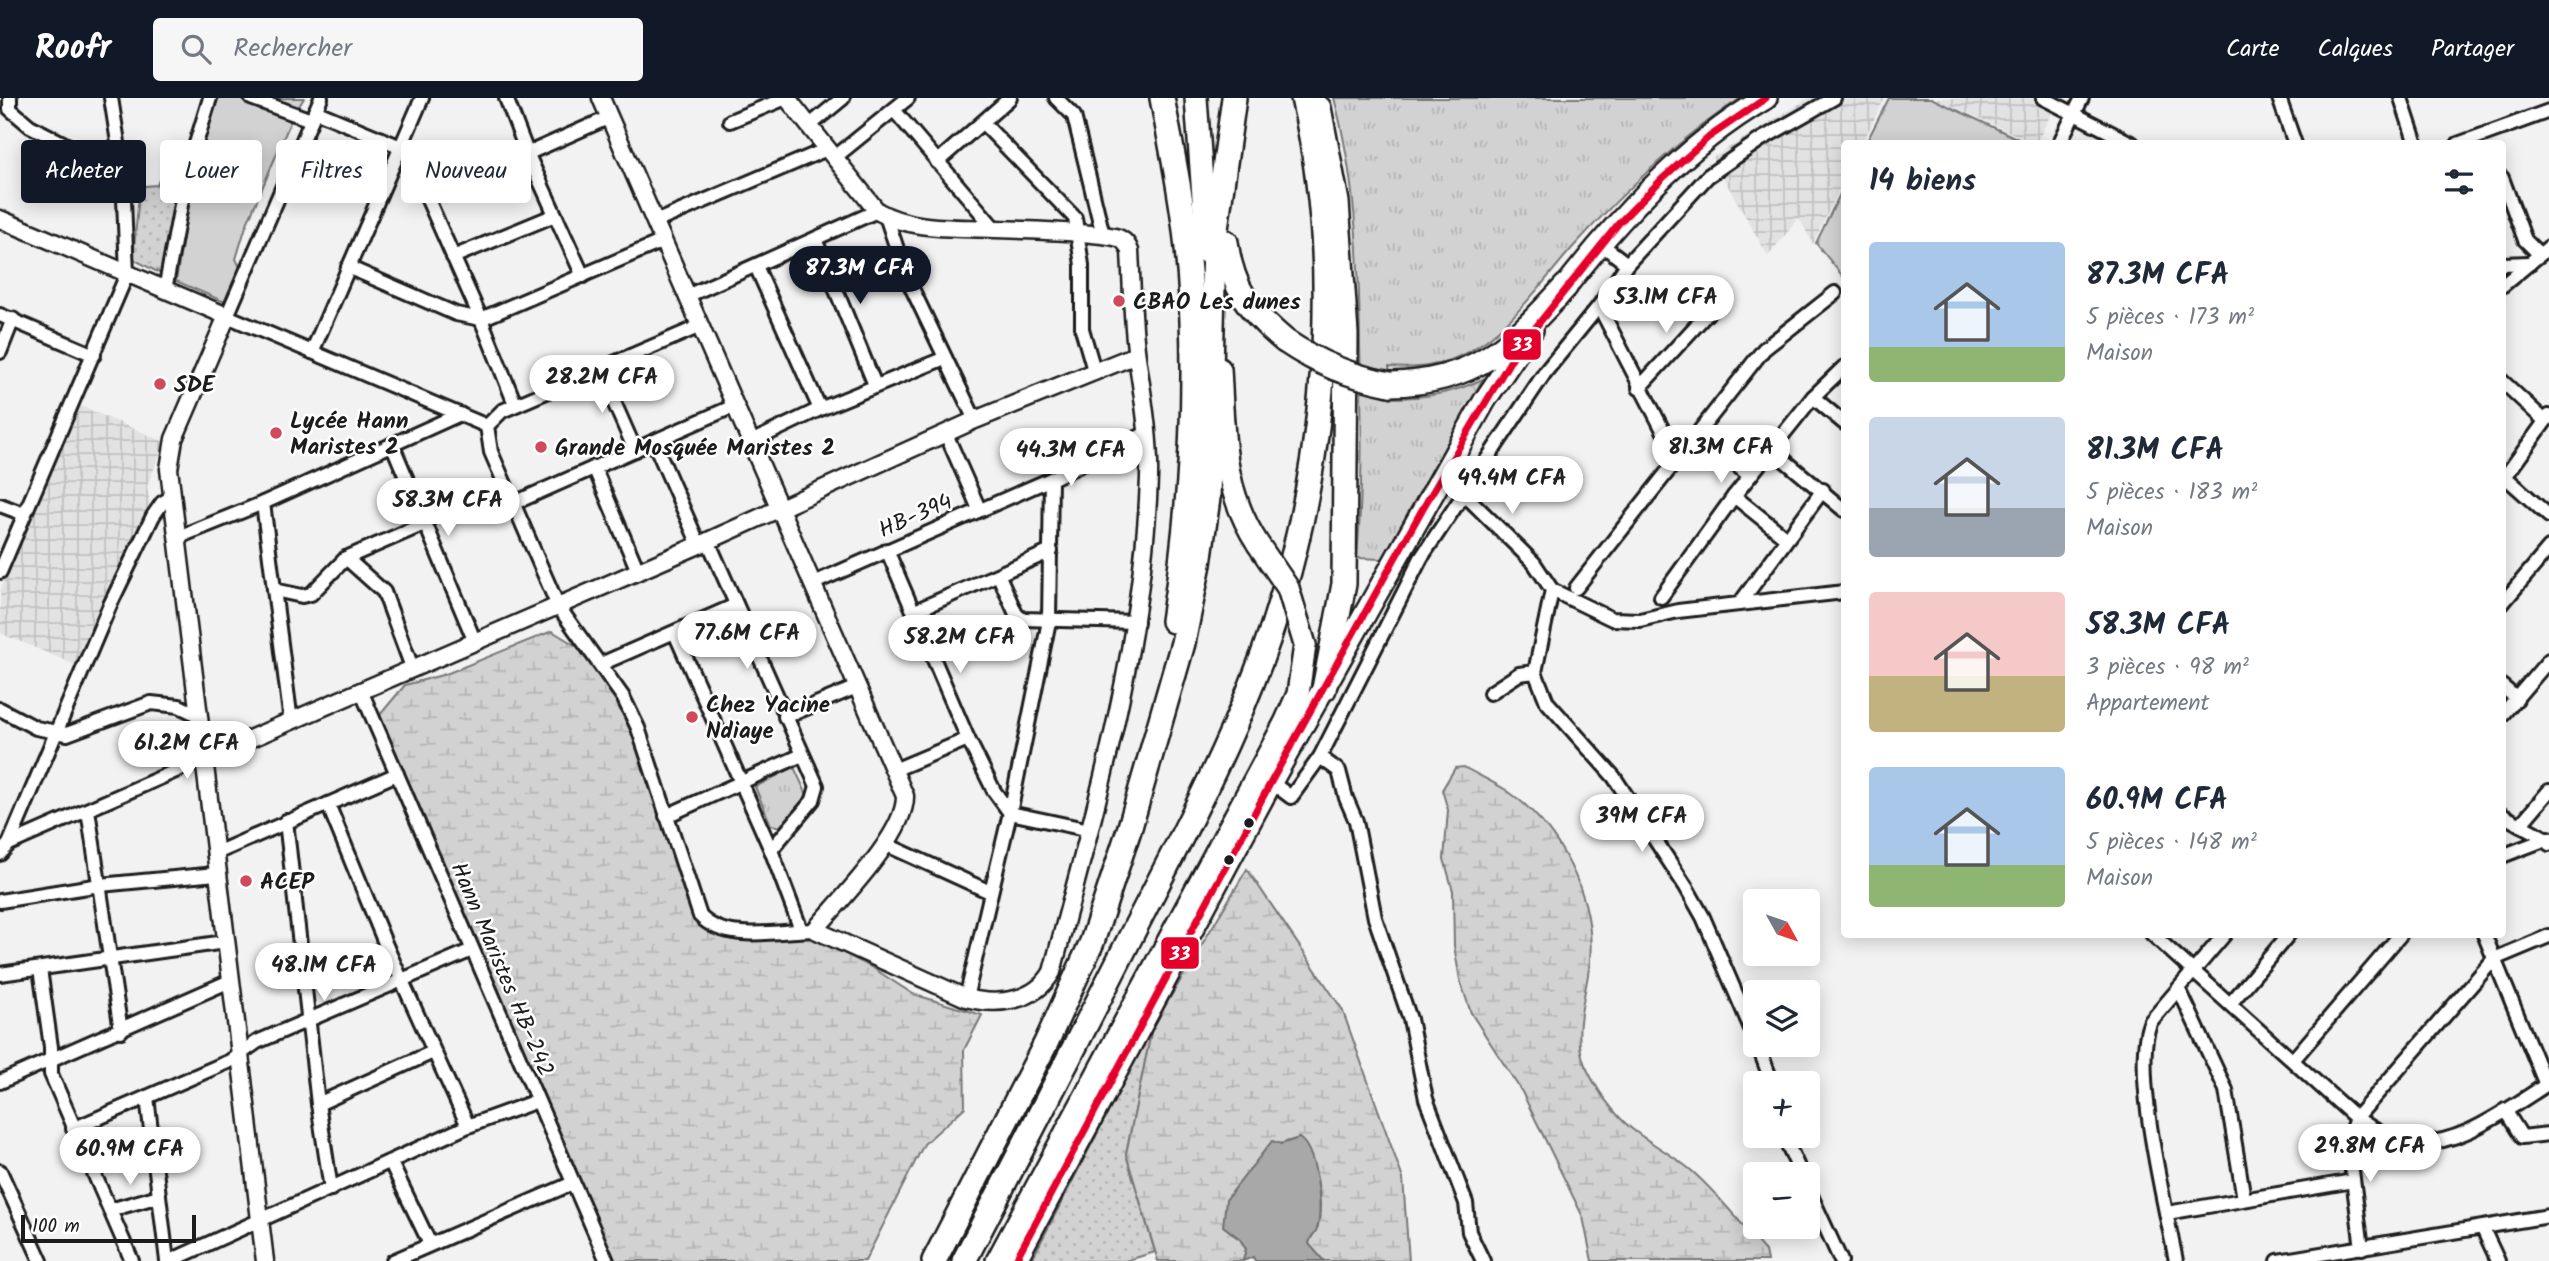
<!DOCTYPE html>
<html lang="fr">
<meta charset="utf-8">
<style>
:root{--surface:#fff;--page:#f6f6f7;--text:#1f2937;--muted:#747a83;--accent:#111827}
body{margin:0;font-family:Kalam,sans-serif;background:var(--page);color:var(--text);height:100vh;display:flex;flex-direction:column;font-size:26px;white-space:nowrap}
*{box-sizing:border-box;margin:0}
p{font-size:23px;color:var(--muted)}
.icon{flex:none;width:38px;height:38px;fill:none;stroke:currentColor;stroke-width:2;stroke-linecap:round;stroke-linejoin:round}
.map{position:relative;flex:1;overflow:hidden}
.panel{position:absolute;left:1841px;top:42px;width:665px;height:798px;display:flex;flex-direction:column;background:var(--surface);border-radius:7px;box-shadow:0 4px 18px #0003}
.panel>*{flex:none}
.banner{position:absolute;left:21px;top:42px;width:665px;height:63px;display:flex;gap:14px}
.needle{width:46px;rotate:130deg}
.buttons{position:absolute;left:1743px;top:791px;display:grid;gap:14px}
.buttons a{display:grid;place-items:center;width:77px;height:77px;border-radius:7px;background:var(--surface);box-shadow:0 4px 18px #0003;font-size:35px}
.scale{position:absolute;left:21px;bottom:18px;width:175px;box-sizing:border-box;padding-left:7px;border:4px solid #1c1c1c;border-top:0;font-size:19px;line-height:24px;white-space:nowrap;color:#1c1c1c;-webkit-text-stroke:5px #fff;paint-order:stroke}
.price{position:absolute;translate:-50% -60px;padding:0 16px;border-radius:24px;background:#fff;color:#222;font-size:23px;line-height:46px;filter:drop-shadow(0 2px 4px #0008)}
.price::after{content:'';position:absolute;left:50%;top:42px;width:21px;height:16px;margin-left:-10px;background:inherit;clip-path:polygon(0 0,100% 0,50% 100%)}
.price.selected{background:var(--accent);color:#fff}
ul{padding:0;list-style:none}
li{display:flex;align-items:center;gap:21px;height:175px;padding:0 28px}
li span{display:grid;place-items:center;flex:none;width:196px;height:140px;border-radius:7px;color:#555}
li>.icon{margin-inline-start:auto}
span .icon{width:84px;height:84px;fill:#fffc;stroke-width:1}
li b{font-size:30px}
h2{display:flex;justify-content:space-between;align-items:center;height:84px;padding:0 28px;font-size:30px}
.chip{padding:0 24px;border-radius:7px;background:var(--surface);box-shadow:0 4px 18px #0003;font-size:24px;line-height:63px}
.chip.selected{background:var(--accent);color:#fff}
header{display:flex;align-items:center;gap:42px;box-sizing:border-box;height:98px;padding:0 35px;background:var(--accent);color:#fff}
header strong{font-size:33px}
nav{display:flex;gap:38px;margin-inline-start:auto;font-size:24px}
.search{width:490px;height:63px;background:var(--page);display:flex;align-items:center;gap:18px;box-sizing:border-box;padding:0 24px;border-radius:7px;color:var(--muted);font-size:26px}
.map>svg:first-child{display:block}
.industrial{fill:url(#industrial-grid)}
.grass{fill:url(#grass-dots);stroke:#777;stroke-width:2}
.wetland{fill:url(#wetland-marsh);stroke:#777;stroke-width:2}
.park{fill:url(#park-tufts);stroke:#777;stroke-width:2}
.garden{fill:#d2d2d2;stroke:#777;stroke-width:2}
.water{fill:#a8a8a8;stroke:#707070;stroke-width:2}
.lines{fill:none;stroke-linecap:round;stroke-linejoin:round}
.minor-casing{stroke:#1c1c1c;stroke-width:18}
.tertiary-casing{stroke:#1c1c1c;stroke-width:21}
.trunk-casing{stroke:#1c1c1c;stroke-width:26}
.motorway-casing{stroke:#1c1c1c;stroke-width:28}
.minor{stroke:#fff;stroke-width:12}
.tertiary{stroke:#fff;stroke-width:16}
.trunk{stroke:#fff;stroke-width:21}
.motorway{stroke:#fff;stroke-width:23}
.trunk-bridge-casing{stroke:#1c1c1c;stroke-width:26;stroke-linecap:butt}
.motorway-bridge-casing{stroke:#1c1c1c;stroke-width:28;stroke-linecap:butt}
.trunk-bridge{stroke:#fff;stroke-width:21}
.motorway-bridge{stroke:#fff;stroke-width:23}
.bus-1-casing{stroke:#fff;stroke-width:12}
.bus-1{stroke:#e4002b;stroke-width:7}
.poi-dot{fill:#d1495b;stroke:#fff;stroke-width:2.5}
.bus-dot{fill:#1c1c1c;stroke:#fff;stroke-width:2.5}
.labels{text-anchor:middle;stroke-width:5;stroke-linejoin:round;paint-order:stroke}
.poi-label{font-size:23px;font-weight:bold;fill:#1c1c1c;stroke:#fff;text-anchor:start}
.street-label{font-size:23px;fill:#1c1c1c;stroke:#fff}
.line-badge{stroke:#fff;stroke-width:2.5}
.badge-label{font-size:19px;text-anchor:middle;font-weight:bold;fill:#fff}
</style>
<header>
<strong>Roofr</strong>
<div class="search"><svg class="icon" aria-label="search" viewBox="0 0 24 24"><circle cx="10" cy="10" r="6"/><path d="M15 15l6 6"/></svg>Rechercher</div>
<nav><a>Carte</a><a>Calques</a><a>Partager</a></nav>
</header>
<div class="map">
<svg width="2549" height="1163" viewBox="0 0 2549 1163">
<defs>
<pattern id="industrial-grid" width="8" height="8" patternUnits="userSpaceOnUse" patternTransform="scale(1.75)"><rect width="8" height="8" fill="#e2e2e2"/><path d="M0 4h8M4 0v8" fill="none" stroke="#c1c1c1"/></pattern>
<pattern id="grass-dots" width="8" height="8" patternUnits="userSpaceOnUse" patternTransform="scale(1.75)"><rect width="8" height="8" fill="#d2d2d2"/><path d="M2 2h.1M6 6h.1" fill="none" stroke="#b4b4b4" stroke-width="1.8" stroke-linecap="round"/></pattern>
<pattern id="wetland-marsh" width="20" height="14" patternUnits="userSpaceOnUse" patternTransform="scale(1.75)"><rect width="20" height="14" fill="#d2d2d2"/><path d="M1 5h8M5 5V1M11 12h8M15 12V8" fill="none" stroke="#b4b4b4"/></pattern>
<pattern id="park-tufts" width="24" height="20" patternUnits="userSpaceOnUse" patternTransform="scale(1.75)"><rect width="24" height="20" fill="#d2d2d2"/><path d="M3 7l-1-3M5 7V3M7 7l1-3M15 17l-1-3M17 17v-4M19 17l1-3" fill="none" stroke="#b4b4b4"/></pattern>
</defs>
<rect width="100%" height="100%" fill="#f2f2f2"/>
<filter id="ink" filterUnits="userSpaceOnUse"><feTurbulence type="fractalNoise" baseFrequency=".0143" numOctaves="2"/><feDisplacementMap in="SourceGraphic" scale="14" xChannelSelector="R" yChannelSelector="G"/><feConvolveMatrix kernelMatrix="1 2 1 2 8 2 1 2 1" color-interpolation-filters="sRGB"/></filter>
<g filter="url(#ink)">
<!-- industrial -->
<g class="industrial">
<polygon points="1809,0 1885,0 1862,45 1844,46 1844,81 1813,146 1799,120 1768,158 1712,60"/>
<polygon points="1935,0 2059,0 2036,46"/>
<polygon points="76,306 165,344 147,388 151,413 78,568 0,535 0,493"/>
</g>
<!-- grass -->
<g class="grass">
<polygon points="159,82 181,84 165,178 133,161 139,96 145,88 157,87"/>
<polygon points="1152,930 1126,1056 1155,1154 1125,1163 1031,1163"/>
</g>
<!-- wetland -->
<g class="wetland">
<polygon points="552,533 588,555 622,604 638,639 671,742 686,801 715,834 809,837 873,870 913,896 982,917 964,952 965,1009 924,1046 865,1163 615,1163 395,666 379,618 405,587 446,576"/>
<path d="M 1464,669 C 1478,677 1493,684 1506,692 C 1558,727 1596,798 1590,862 C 1587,896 1571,933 1585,967 C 1595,989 1613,1016 1632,1031 C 1651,1046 1675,1058 1693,1074 C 1719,1097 1742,1127 1765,1153 L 1767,1163 L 1592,1163 L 1583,1119 L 1522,994 L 1471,915 L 1460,882 L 1454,848 L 1453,793 L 1444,761 L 1448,712 L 1442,692 L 1455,670 Z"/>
<path d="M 1247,771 L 1342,911 L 1403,1081 L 1409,1163 L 1313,1163 L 1322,1163 L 1309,1146 C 1310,1137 1317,1135 1318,1127 C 1324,1098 1316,1063 1299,1040 L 1280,1046 L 1232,1136 L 1240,1141 L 1246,1151 L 1243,1163 L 1158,1163 L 1126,1056 L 1152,930 Z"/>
</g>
<!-- park -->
<g class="park">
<path d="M 1334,0 L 1741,0 C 1678,41 1623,94 1573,149 C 1541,185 1506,237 1462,257 C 1437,269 1415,271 1389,269 L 1390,300 C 1425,300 1451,296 1483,281 L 1383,461 L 1357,460 C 1363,389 1362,319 1360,247 C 1359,164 1356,81 1334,0 Z"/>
<polygon points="794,669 807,697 781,729 771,727 755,689"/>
</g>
<!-- garden -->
<g class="garden">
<polygon points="213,0 304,0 292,20 246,128 236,161 242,173 227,205 176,183 196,58"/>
<polygon points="1889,0 1931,0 2027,45 1866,45"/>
<polygon points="1844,88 1844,180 1816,145"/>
</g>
<!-- water -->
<path class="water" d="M 1299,1040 C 1316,1050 1323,1107 1318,1127 C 1317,1135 1310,1137 1309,1146 L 1324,1163 L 1255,1163 L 1253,1159 L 1243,1163 L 1246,1151 L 1240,1141 L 1223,1128 L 1226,1102 L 1272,1043 L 1281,1046 Z"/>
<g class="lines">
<defs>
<g id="minor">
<polyline points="10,0 10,11 30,28 123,76"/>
<polyline points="251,0 311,22"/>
<polyline points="321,0 227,218 487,328"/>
<polyline points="506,0 528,57 583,178"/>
<polyline points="1056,0 1074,18 1103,137"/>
<polyline points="2043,0 2133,46"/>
<polyline points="2279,0 2295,46"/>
<polyline points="2401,0 2416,46"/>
<polyline points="894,12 995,131"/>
<polyline points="315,13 401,49 409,59 481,221 515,306"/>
<polyline points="730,23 786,0"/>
<polyline points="983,25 1075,120 1082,167 1082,231 1094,272"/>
<polyline points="809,28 843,0"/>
<polyline points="2059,46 2082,0"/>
<polyline points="2458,46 2549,13"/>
<polyline points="834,60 908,0"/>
<polyline points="937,64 1010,0"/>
<polyline points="2502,80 2525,142 2540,157"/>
<polyline points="427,100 610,19"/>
<polyline points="886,118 906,178 975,322"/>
<polyline points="655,124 827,51"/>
<polyline points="815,141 875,287"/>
<polyline points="1601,146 1627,166"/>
<polyline points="453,159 555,117"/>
<polyline points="2502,166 2530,165"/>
<polyline points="756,168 820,311"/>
<polyline points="348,169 456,216 481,221 663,143"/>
<polyline points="2502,188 2549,149"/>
<polyline points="165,192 187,75 210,0"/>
<polyline points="687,198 877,113"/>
<polyline points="1599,208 1666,338"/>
<polyline points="0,217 94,257"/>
<path d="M 698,229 L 502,313 L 487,328 L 491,354 L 558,508 L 623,599 L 638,630 L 700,818 C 726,846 780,832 815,832"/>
<polyline points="0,254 13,221"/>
<polyline points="312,254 422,0"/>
<polyline points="1844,269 1813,299 1844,325"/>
<polyline points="599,270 635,352"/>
<polyline points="2502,283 2545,323"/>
<polyline points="1639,290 1716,206"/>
<polyline points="946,336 979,411"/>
<polyline points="1697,336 1750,378"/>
<polyline points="654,344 699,447"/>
<polyline points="751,344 820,311 945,260"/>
<polyline points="392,346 475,544"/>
<polyline points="1771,351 1844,412"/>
<polyline points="594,369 638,473"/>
<polyline points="2502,376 2549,418"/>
<polyline points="2502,383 2549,318"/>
<polyline points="1464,396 1534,465 1552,492 1535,574 1519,576 1490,595"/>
<polyline points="1734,398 1785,439"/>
<polyline points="263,405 291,624"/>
<polyline points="512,406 734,308"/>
<polyline points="0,407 24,416"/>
<polyline points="176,440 263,405 460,316"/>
<polyline points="708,443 817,688 813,702 771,752"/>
<polyline points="887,452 968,641 994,693 1010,715 1090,732"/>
<polyline points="346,460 384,494 413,572"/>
<polyline points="0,474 127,176 123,76 111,0"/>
<polyline points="999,478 1016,516 1022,521 1137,524"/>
<polyline points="814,485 1051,381 1147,335"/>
<polyline points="1576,490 1764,251 1835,195"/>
<polyline points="274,492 302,498 311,496 346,460 424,426"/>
<polyline points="1552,492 1612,521 1640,522 1678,513 1844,494"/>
<polyline points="1661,499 1734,398 1813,299"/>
<polyline points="1740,505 1823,392"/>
<polyline points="2502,506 2549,450"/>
<polyline points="915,513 1051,453"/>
<polyline points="675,535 771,752 801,832"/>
<polyline points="601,566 736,507"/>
<polyline points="1535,574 1547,604 1614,679 1686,789 1703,819 1755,940"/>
<polyline points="2502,588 2517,601"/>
<polyline points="362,595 607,1163"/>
<polyline points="0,611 36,630 67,636 151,605 179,608 198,617"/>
<polyline points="2502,617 2549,562"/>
<polyline points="785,619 859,588"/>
<polyline points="1320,659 1339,673 1346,700 1356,723 1375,820 1410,921 1426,1001 1466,1105 1469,1134 1483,1163"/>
<polyline points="894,672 968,641"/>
<polyline points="1271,684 1291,699 1320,659 1421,460 1546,273 1599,208 1627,166 1708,78 1760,42 1834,0"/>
<polyline points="328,706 387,850 468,1028"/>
<polyline points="88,712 121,933"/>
<polyline points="2502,717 2547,741 2549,746"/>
<polyline points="666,718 802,657"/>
<polyline points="286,723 318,1006 331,1091"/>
<polyline points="2520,727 2549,693"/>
<polyline points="9,746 110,507 153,418 162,405 172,399"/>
<polyline points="885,746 990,794"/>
<polyline points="0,756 9,746 203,661"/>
<polyline points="214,756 397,676"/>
<polyline points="2502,758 2549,740"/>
<polyline points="0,803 100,787 216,776"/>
<path d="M 2152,836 L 2356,1020 C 2371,1029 2387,1041 2405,1044 C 2455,1053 2509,1010 2549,985"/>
<polyline points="2484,836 2546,987"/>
<polyline points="40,871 51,949 51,976 132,1163"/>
<polyline points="0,876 225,844"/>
<polyline points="306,880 387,850"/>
<polyline points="2179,891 2226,992 2244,1101"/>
<polyline points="966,900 1010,715 1049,523 1051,381"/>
<polyline points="2230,906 2289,836"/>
<polyline points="1758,947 1772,985"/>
<polyline points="2293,962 2401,836"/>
<polyline points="0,984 230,883"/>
<polyline points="147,999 167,1163"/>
<polyline points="318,1006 433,954"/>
<polyline points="2505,1012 2522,1039 2549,1036"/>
<polyline points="73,1031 230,963 257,944 472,852"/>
<polyline points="1784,1038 1801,1076"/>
<polyline points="391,1065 430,1146"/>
<polyline points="0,1073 41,1163"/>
<polyline points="1808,1091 1841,1163"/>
<polyline points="110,1112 159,1098"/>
<polyline points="2167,1115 2353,1083"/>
<polyline points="2483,1131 2498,1163"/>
<polyline points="2362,1150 2348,1042 2356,1020 2494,861 2549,838"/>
<polyline points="170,1163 468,1028 537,1003"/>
<polyline points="393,1163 573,1085"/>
<path d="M 2176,1163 C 2166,1110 2130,968 2151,923 L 2225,836"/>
<polyline points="2278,1163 2549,1118"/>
</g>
<g id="tertiary">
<path d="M 601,0 L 905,698 C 906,736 840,802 815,832 L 966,900 C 998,908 1035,904 1052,874 C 1095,711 1143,550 1149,380 C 1150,339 1143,300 1137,259 C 1132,224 1132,188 1130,153 C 1125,139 1116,139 1103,137 C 1067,133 1030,132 994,131 C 955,129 912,133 877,113 L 787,0"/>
<polyline points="0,121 227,218 174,341 169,371 265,1163"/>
<polyline points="203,661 699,447 975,322 1136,257"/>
</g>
<g id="trunk">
<polyline points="1196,0 1207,155"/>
<path d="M 1556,201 C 1614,125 1683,48 1766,0"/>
<path d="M 1220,271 C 1224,336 1221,389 1258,446"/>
<polyline points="997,1163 1285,625 1298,596 1305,547"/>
<polyline points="1015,1163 1271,684 1485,302 1532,232"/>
</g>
<g id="motorway">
<path d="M 1162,0 C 1171,47 1181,94 1186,141 C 1200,268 1192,398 1173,523"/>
<polyline points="1319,10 1337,104 1346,236 1344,486 1324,591"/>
<path d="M 1226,144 C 1232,190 1249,213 1285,243"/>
<path d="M 1390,286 C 1475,285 1512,247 1566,188"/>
<polyline points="934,1163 1046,945 1092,844 1130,729 1183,545 1199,466 1208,400 1214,145 1234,0"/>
<path d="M 964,1163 C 1021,1052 1079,942 1135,830 C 1176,750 1218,671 1251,588 C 1323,408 1347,190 1303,0"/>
</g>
</defs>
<!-- minor casing -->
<use href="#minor" class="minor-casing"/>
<!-- tertiary casing -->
<use href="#tertiary" class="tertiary-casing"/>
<!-- trunk casing -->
<use href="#trunk" class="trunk-casing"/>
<!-- motorway casing -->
<use href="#motorway" class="motorway-casing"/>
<!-- minor -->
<use href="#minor" class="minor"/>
<!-- tertiary -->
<use href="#tertiary" class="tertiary"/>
<!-- trunk -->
<use href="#trunk" class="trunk"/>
<!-- motorway -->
<use href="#motorway" class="motorway"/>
<defs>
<polyline id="trunk-bridge" points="1258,446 1288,490 1305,547"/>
<path id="motorway-bridge" d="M 1285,243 C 1319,266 1350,278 1390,286"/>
</defs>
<!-- trunk-bridge casing -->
<use href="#trunk-bridge" class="trunk-bridge-casing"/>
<!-- motorway-bridge casing -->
<use href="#motorway-bridge" class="motorway-bridge-casing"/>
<!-- trunk-bridge -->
<use href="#trunk-bridge" class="trunk-bridge"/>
<!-- motorway-bridge -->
<use href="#motorway-bridge" class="motorway-bridge"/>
<defs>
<polyline id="bus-1" points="1015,1163 1271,684 1423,410 1515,255 1619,125 1663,80 1709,39 1766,0"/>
</defs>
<!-- bus-1 casing -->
<use href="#bus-1" class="bus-1-casing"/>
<!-- bus-1 -->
<use href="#bus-1" class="bus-1"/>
</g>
</g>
<!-- markers -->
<g class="poi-dot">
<circle cx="1119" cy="203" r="7"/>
<circle cx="160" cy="286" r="7"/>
<circle cx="276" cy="335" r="7"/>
<circle cx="541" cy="349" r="7"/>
<circle cx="692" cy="619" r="7"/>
<circle cx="246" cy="783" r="7"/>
</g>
<g class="bus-dot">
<circle cx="1249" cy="725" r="6"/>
<circle cx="1229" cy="762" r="6"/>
</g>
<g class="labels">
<!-- poi labels -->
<g class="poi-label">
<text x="1133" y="211">CBAO Les dunes</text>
<text x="174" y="294">SDE</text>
<text x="290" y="330">Lycée Hann<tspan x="290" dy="26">Maristes 2</tspan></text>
<text x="555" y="357">Grande Mosquée Maristes 2</text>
<text x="706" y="614">Chez Yacine<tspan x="706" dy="26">Ndiaye</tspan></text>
<text x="260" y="791">ACEP</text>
</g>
<!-- street labels -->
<g class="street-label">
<text transform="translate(915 417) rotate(-24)" y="8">HB-394</text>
<text transform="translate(503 871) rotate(67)" y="8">Hann Maristes HB-242</text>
</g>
</g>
<g class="line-badge">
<rect x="1502" y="230" width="40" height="33" rx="7" fill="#e4002b"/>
<rect x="1160" y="838" width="40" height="34" rx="7" fill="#e4002b"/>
</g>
<g class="badge-label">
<text x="1522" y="253">33</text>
<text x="1180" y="862">33</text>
</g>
</svg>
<div class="buttons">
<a><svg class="needle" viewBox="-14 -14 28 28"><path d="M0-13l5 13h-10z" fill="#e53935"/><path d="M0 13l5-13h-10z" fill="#747a83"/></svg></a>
<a><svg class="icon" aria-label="layers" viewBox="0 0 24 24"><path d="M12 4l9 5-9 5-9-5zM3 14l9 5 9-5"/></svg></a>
<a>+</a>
<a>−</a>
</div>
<div class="scale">100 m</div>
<b class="price selected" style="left:860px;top:208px">87.3M CFA</b>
<b class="price" style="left:1666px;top:237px">53.1M CFA</b>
<b class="price" style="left:602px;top:317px">28.2M CFA</b>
<b class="price" style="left:1721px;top:387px">81.3M CFA</b>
<b class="price" style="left:1071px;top:390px">44.3M CFA</b>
<b class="price" style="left:1512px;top:418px">49.4M CFA</b>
<b class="price" style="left:448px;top:440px">58.3M CFA</b>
<b class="price" style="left:747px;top:573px">77.6M CFA</b>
<b class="price" style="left:960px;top:577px">58.2M CFA</b>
<b class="price" style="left:187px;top:683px">61.2M CFA</b>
<b class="price" style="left:1642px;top:756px">39M CFA</b>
<b class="price" style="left:324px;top:905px">48.1M CFA</b>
<b class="price" style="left:2370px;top:1086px">29.8M CFA</b>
<b class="price" style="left:130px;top:1089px">60.9M CFA</b>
<div class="banner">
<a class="chip selected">Acheter</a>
<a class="chip">Louer</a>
<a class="chip">Filtres</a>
<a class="chip">Nouveau</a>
</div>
<section class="panel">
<h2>14 biens<svg class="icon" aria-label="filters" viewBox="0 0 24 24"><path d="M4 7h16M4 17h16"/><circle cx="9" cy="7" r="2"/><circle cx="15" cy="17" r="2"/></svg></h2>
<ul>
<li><span style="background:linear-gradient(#a9c7e8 75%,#8fb573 0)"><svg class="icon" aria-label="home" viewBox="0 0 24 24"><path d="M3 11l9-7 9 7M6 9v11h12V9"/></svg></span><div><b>87.3M CFA</b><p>5 pièces · 173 m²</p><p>Maison</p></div></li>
<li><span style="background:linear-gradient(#c9d6e8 65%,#9aa5b1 0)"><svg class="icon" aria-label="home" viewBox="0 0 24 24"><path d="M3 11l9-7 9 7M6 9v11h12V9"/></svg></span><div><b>81.3M CFA</b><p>5 pièces · 183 m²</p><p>Maison</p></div></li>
<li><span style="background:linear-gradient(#f6c9c9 60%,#c2b280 0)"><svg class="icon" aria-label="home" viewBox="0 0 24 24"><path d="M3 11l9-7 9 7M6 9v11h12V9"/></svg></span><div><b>58.3M CFA</b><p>3 pièces · 98 m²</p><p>Appartement</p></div></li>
<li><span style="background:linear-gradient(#a9c7e8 70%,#8fb573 0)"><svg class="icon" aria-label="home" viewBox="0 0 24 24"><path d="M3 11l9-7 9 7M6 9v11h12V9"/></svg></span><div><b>60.9M CFA</b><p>5 pièces · 148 m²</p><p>Maison</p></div></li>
</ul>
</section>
</div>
